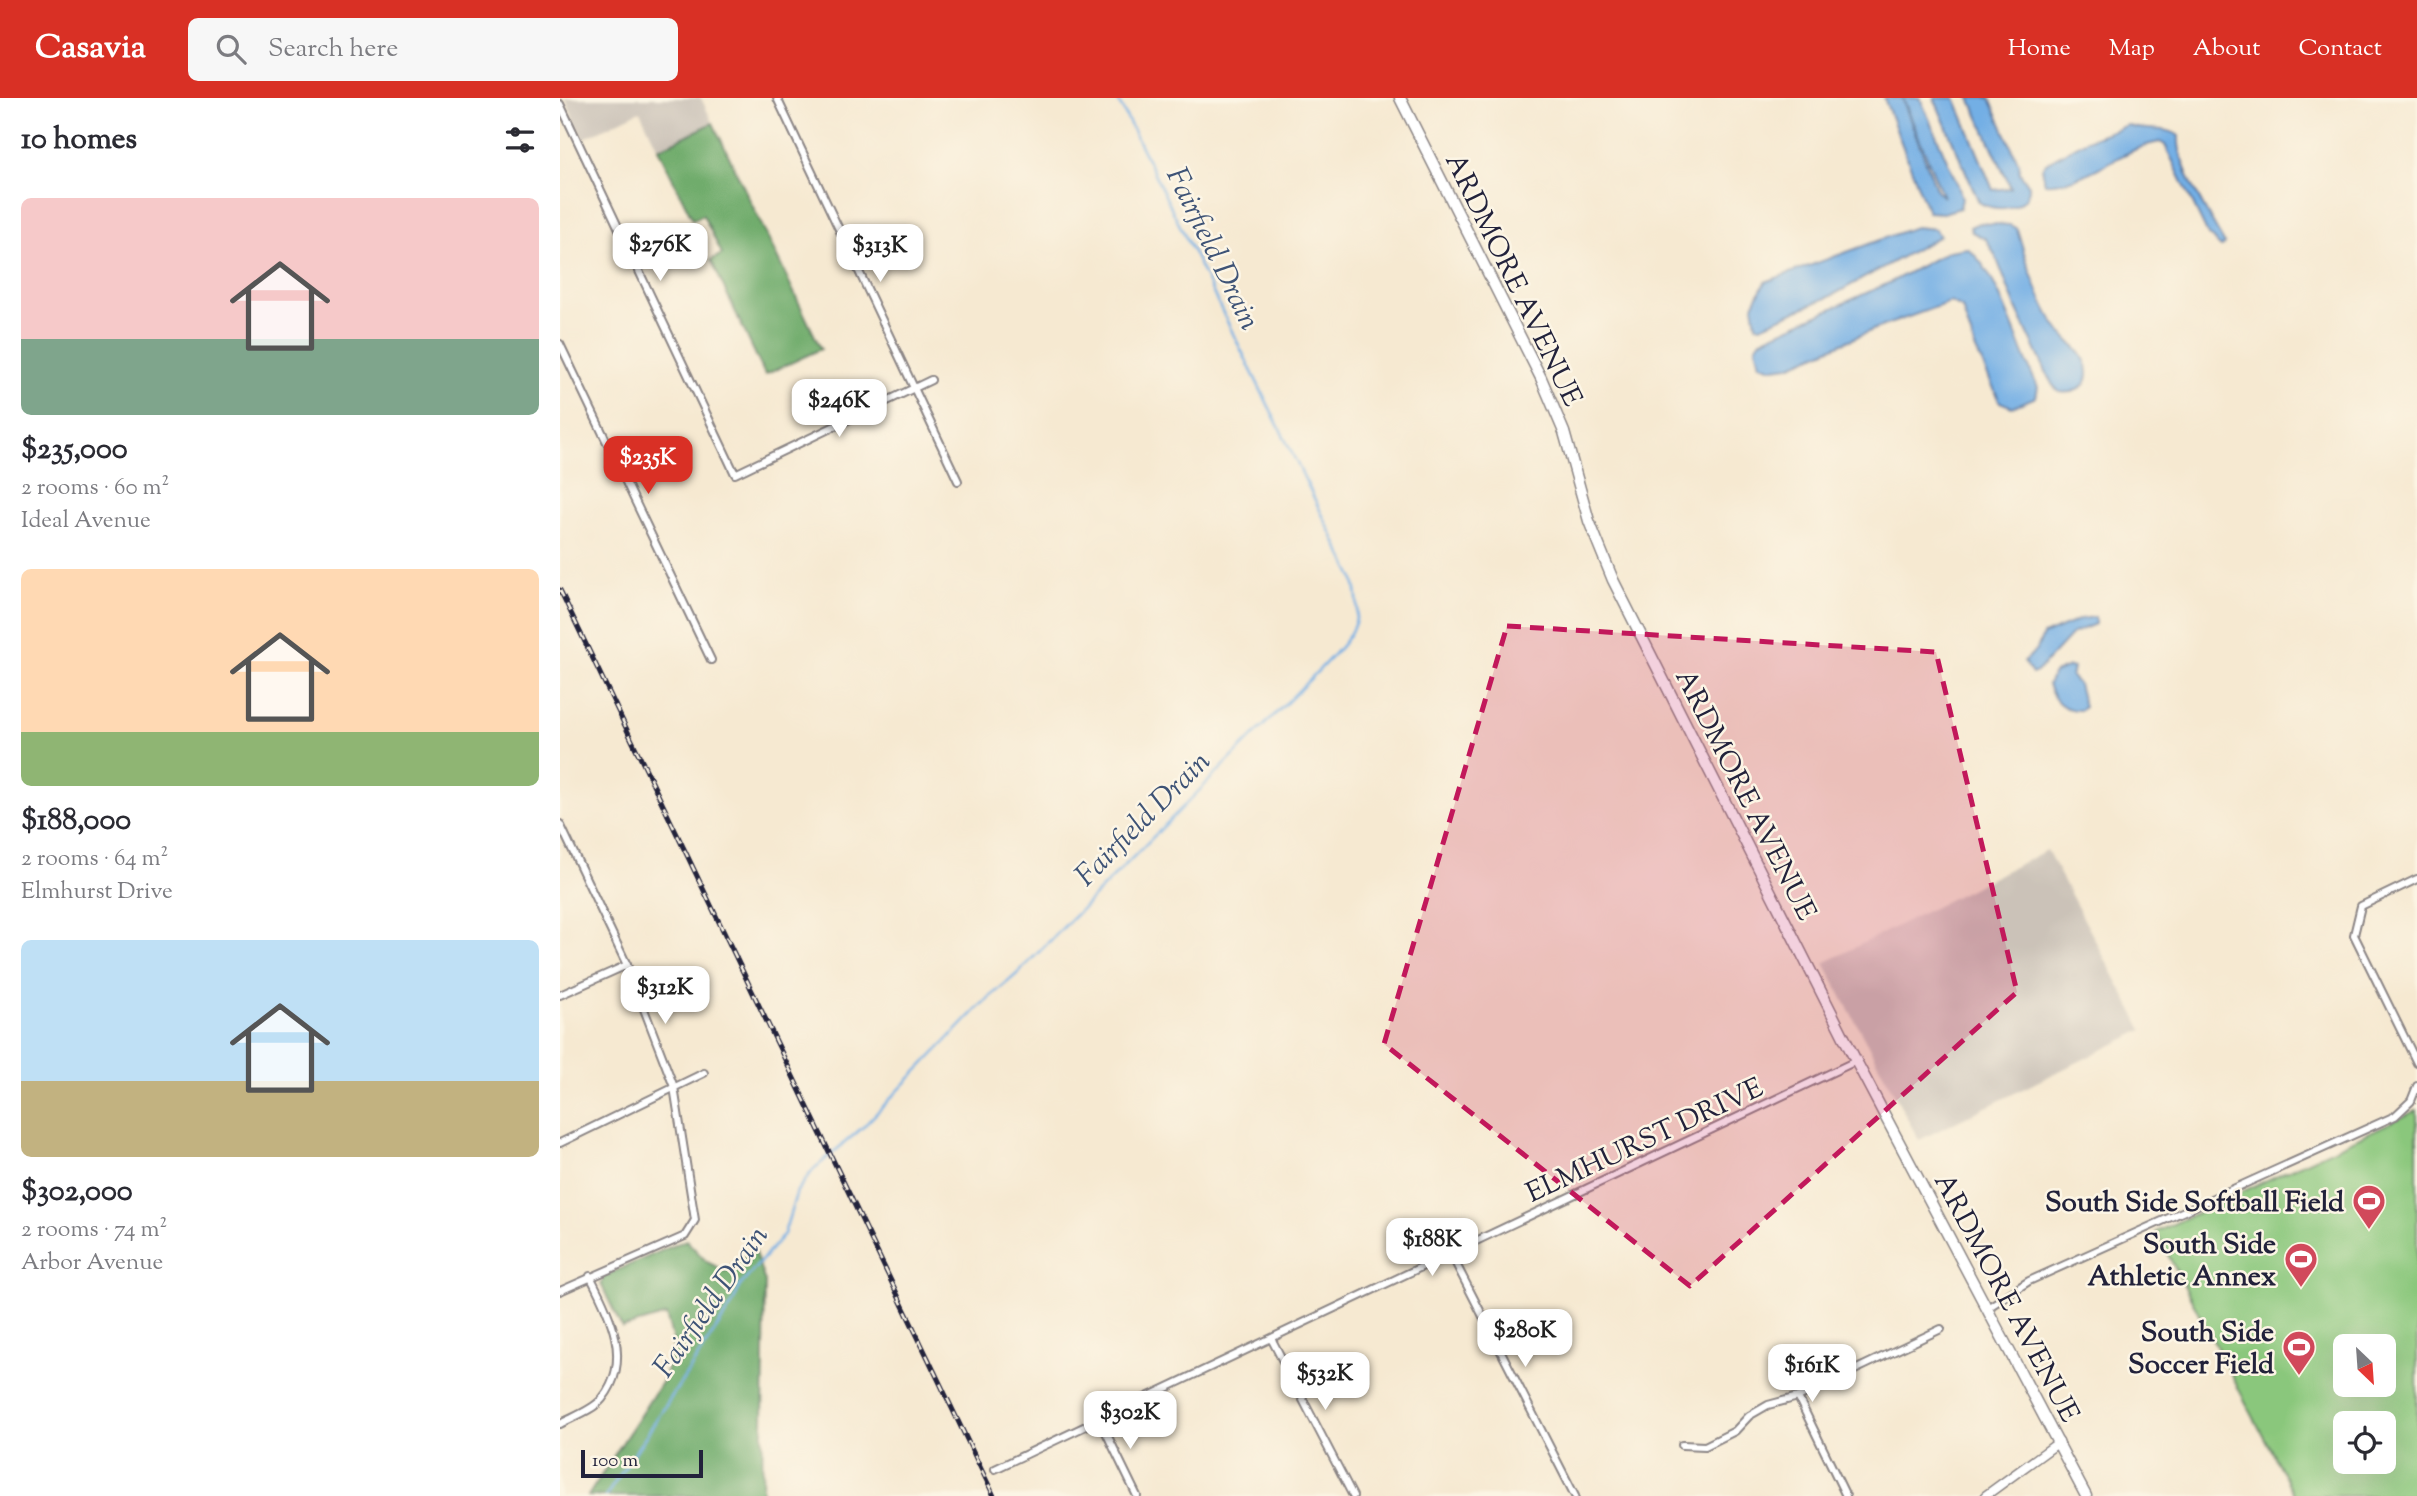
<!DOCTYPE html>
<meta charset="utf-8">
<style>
:root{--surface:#fff;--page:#f7f7f7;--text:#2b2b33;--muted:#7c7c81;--accent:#d93025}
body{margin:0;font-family:"Sorts Mill Goudy",serif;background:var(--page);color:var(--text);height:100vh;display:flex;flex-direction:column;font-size:26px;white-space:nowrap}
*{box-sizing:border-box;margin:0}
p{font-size:23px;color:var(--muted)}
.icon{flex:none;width:38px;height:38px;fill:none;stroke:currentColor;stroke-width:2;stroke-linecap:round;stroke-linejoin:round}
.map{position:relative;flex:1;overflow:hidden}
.side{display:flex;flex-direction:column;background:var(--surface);width:560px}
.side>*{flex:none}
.needle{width:46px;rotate:155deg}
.tools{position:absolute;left:1773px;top:1236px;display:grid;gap:14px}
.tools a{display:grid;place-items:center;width:63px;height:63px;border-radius:10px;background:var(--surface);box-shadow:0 7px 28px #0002;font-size:35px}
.scale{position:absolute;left:21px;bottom:18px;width:122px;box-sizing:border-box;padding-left:7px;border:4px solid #22223b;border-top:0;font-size:19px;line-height:24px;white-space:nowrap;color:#22223b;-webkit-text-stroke:5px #fcf5e5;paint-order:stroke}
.price{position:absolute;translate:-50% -60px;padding:0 16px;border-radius:14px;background:#fff;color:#222;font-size:23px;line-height:46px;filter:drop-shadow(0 2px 4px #0008)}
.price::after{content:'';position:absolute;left:50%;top:42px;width:21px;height:16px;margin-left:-10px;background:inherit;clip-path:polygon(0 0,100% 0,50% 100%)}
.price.active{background:var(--accent);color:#fff}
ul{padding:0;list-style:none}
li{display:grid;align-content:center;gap:14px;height:371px;padding:0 21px}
li span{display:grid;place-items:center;height:217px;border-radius:10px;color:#555}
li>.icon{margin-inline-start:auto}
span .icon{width:126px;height:126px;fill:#fffc;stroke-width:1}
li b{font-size:30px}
h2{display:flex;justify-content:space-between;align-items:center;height:84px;padding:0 21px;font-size:30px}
header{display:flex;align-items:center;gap:42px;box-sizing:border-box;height:98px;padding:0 35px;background:var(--accent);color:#fff}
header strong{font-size:33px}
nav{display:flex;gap:38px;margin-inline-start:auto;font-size:24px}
.search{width:490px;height:63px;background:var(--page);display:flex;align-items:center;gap:18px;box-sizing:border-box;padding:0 24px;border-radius:10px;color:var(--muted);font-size:26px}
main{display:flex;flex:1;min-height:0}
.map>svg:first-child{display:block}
.industrial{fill:#cbc2b8}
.green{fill:#8ac77c;stroke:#56745c;stroke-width:2;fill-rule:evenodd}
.forest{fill:#6fac6c;stroke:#486754;stroke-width:2}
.water{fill:#73afe5;stroke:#4a6890;stroke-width:2}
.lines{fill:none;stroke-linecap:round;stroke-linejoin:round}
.stream{stroke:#73afe5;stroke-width:2.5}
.minor-casing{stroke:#8c8686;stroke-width:10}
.tertiary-casing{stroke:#8c8686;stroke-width:11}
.primary-casing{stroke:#8c8686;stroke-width:13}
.minor{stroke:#fff;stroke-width:6}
.tertiary{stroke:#fff;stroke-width:8}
.primary{stroke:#fff;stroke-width:10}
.rail-casing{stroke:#22223b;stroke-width:5}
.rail{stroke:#fcf5e5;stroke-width:2.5;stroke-dasharray:8;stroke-linecap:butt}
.marked{fill:#c2185b;fill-opacity:0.2;stroke:#c2185b;stroke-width:5;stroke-dasharray:14 9;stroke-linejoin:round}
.labels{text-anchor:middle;stroke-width:5;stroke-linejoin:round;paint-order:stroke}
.street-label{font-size:28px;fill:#22223b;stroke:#fcf5e5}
.poi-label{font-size:28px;font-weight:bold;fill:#22223b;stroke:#fcf5e5;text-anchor:end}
.water-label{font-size:30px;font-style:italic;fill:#3e5376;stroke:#fcf5e5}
</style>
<header>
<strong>Casavia</strong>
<div class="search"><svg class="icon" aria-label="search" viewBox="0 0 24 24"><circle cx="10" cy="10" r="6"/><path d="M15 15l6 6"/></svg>Search here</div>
<nav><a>Home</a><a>Map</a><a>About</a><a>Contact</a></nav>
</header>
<main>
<section class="side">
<h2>10 homes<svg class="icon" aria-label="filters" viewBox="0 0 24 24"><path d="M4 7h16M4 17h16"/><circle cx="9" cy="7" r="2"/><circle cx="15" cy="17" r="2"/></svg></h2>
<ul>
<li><span style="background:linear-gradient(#f6c9c9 65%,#7fa58c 0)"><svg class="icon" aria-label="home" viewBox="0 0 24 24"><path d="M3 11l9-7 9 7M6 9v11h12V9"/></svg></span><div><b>$235,000</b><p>2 rooms · 60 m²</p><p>Ideal Avenue</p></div></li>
<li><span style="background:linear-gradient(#ffd9b3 75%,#8fb573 0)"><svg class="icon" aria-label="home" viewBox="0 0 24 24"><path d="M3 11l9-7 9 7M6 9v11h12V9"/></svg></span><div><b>$188,000</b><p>2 rooms · 64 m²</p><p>Elmhurst Drive</p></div></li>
<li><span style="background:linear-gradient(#bfe0f5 65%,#c2b280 0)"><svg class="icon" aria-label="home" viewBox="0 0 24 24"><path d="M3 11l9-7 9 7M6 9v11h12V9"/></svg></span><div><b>$302,000</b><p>2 rooms · 74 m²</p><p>Arbor Avenue</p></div></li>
</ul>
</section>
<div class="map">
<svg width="1857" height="1398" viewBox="0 0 1857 1398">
<rect width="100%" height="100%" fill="#fcf5e5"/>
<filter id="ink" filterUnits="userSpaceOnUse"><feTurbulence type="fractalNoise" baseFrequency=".0143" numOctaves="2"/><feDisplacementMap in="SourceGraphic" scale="14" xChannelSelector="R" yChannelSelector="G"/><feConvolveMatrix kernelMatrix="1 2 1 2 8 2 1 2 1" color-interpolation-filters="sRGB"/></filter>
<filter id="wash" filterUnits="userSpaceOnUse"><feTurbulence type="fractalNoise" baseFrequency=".00686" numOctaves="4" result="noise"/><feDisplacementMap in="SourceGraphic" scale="28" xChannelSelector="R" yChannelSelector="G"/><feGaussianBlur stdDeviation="1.57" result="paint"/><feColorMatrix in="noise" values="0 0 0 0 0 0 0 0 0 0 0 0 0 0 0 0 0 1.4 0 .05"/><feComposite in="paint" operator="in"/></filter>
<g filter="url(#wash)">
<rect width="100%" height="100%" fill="#f6e9d1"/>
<!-- industrial -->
<g class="industrial">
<polygon points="5,0 141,0 153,25 98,51 80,13 23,41"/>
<polygon points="1487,752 1583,932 1359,1042 1264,865"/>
</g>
<!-- green -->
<path class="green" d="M 1857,1012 L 1857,1398 L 1735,1398 L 1596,1134 ZM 1785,1248 L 1824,1248 L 1824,1286 L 1785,1286 ZM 1785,1325 L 1824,1325 L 1824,1363 L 1785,1363 Z"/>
<!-- forest -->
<g class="forest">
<polygon points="153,25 261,251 205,277 151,162 162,156 143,117 133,122 98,51"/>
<polygon points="126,1142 147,1164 165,1173 194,1152 205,1184 202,1398 28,1398 104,1280 114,1247 106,1217 62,1230 41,1186 44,1178"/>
</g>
<!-- water -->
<g class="water">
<polygon points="1324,0 1342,0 1377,93 1383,99 1343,0 1360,0 1398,87 1402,100 1400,110 1383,115 1368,114"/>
<path d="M 1374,0 L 1395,0 L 1433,92 L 1451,90 L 1410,0 L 1430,0 L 1459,66 L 1460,75 L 1469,88 C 1470,112 1434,115 1419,104 Z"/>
<path d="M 1567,27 C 1584,35 1605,27 1619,38 C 1616,67 1651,121 1665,146 L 1661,149 L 1648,137 L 1605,47 L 1600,44 C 1561,50 1525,88 1485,85 L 1482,70 L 1486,65 L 1527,42 Z"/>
<path d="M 1419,125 L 1450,127 L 1457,131 C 1465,160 1481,209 1499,232 C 1509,245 1529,257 1528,277 C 1527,291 1512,296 1499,294 L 1492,286 L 1456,210 L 1436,159 L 1426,141 L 1412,134 L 1410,129 Z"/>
<polygon points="1355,129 1375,131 1380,138 1273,197 1201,228 1196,227 1193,207 1205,184"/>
<path d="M 1407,150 C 1438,172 1459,253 1478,289 L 1476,299 L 1452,309 L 1440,304 L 1415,250 L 1402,210 L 1390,204 L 1315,231 L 1229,268 L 1213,270 L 1200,266 L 1196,249 L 1201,242 L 1331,184 L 1389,153 Z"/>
<polygon points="1535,519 1535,526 1513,535 1477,574 1472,576 1464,564 1477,551 1483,537 1521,521"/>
<path d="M 1509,569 L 1513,570 L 1511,579 L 1518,586 L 1524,609 L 1521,612 C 1503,613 1493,603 1488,586 L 1494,575 Z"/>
</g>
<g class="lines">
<!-- stream -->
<path class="stream" d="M 46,1398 L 172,1207 L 180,1188 L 224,1136 L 237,1093 L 254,1071 L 302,1030 L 425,903 L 457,876 L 759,572 C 790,539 806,526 793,479 L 557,0"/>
</g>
</g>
<g filter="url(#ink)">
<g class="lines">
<defs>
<g id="minor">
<polyline points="217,0 398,383"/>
<polyline points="0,6 175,376 371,282"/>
<polyline points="0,246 151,562"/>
<polyline points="0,726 67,867 114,989 135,1122 125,1138 0,1193"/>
<polyline points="1857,781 1801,808 1794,837 1857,965"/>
<polyline points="0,897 67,867"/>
<polyline points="0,1045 144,975"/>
<polyline points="891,1156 1015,1398"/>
<polyline points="1429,1209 1469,1183 1835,1018 1851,1003 1857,988"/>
<polyline points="712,1242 793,1398"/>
<polyline points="1238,1299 1286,1398"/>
<polyline points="539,1320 577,1398"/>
<path d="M 0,1326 C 13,1319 33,1312 42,1301 C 73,1263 50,1216 30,1178"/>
<polyline points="1122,1347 1145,1348 1175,1333 1189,1318 1208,1307 1238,1299 1381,1231"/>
<polyline points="435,1371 1296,963"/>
</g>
<polyline id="tertiary" points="1425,1398 1499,1344"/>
<polyline id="primary" points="840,0 981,280 1004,334 1029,423 1053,482 1296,963 1526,1398"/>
</defs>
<!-- minor casing -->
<use href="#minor" class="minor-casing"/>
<!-- tertiary casing -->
<use href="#tertiary" class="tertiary-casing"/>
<!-- primary casing -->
<use href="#primary" class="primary-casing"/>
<!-- minor -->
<use href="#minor" class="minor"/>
<!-- tertiary -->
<use href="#tertiary" class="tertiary"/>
<!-- primary -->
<use href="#primary" class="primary"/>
<defs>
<polyline id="rail" points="0,492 434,1398"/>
</defs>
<!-- rail casing -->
<use href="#rail" class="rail-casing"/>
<!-- rail -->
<use href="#rail" class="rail"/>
</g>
</g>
<!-- marked area -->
<path class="marked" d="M 947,528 L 1376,554 L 1457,894 L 1130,1188 L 824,946 Z"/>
<!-- icons -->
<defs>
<symbol id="stadium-pin" viewBox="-11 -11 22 30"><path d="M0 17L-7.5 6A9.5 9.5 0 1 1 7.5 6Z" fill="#d1495b" stroke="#fcf5e5"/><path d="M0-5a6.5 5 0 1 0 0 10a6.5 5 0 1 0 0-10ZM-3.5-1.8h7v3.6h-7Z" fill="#fff"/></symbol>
</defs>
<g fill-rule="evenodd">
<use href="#stadium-pin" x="1790" y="1084" width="38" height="52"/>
<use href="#stadium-pin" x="1722" y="1142" width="38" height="52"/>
<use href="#stadium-pin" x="1720" y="1230" width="38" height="52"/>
</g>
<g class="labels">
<!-- street labels -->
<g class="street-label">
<text transform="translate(955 181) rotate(64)" y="10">ARDMORE AVENUE</text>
<text transform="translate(1187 696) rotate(63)" y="10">ARDMORE AVENUE</text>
<text transform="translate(1084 1041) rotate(-25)" y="10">ELMHURST DRIVE</text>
<text transform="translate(1448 1199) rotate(62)" y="10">ARDMORE AVENUE</text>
</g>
<!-- poi labels -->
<g class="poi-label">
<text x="1784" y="1113">South Side Softball Field</text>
<text x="1716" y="1155">South Side<tspan x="1716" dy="32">Athletic Annex</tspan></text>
<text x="1714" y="1243">South Side<tspan x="1714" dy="32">Soccer Field</tspan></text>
</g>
<!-- water labels -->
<g class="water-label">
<text transform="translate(654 150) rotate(64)" y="10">Fairfield Drain</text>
<text transform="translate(582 720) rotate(-45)" y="10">Fairfield Drain</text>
<text transform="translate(150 1203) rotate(-55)" y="10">Fairfield Drain</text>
</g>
</g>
</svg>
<div class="tools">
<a><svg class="needle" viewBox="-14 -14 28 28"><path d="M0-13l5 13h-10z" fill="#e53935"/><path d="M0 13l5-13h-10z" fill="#7c7c81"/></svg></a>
<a><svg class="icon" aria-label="locate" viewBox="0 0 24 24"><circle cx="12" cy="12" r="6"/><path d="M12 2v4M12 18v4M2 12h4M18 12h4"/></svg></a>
</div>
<div class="scale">100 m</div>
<b class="price" style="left:100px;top:185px">$276K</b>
<b class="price" style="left:320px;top:186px">$313K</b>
<b class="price" style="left:279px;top:341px">$246K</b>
<b class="price active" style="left:88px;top:398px">$235K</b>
<b class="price" style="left:105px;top:928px">$312K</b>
<b class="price" style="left:872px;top:1180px">$188K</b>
<b class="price" style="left:965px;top:1271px">$280K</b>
<b class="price" style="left:1252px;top:1306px">$161K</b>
<b class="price" style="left:765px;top:1314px">$532K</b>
<b class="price" style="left:570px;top:1353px">$302K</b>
</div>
</main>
